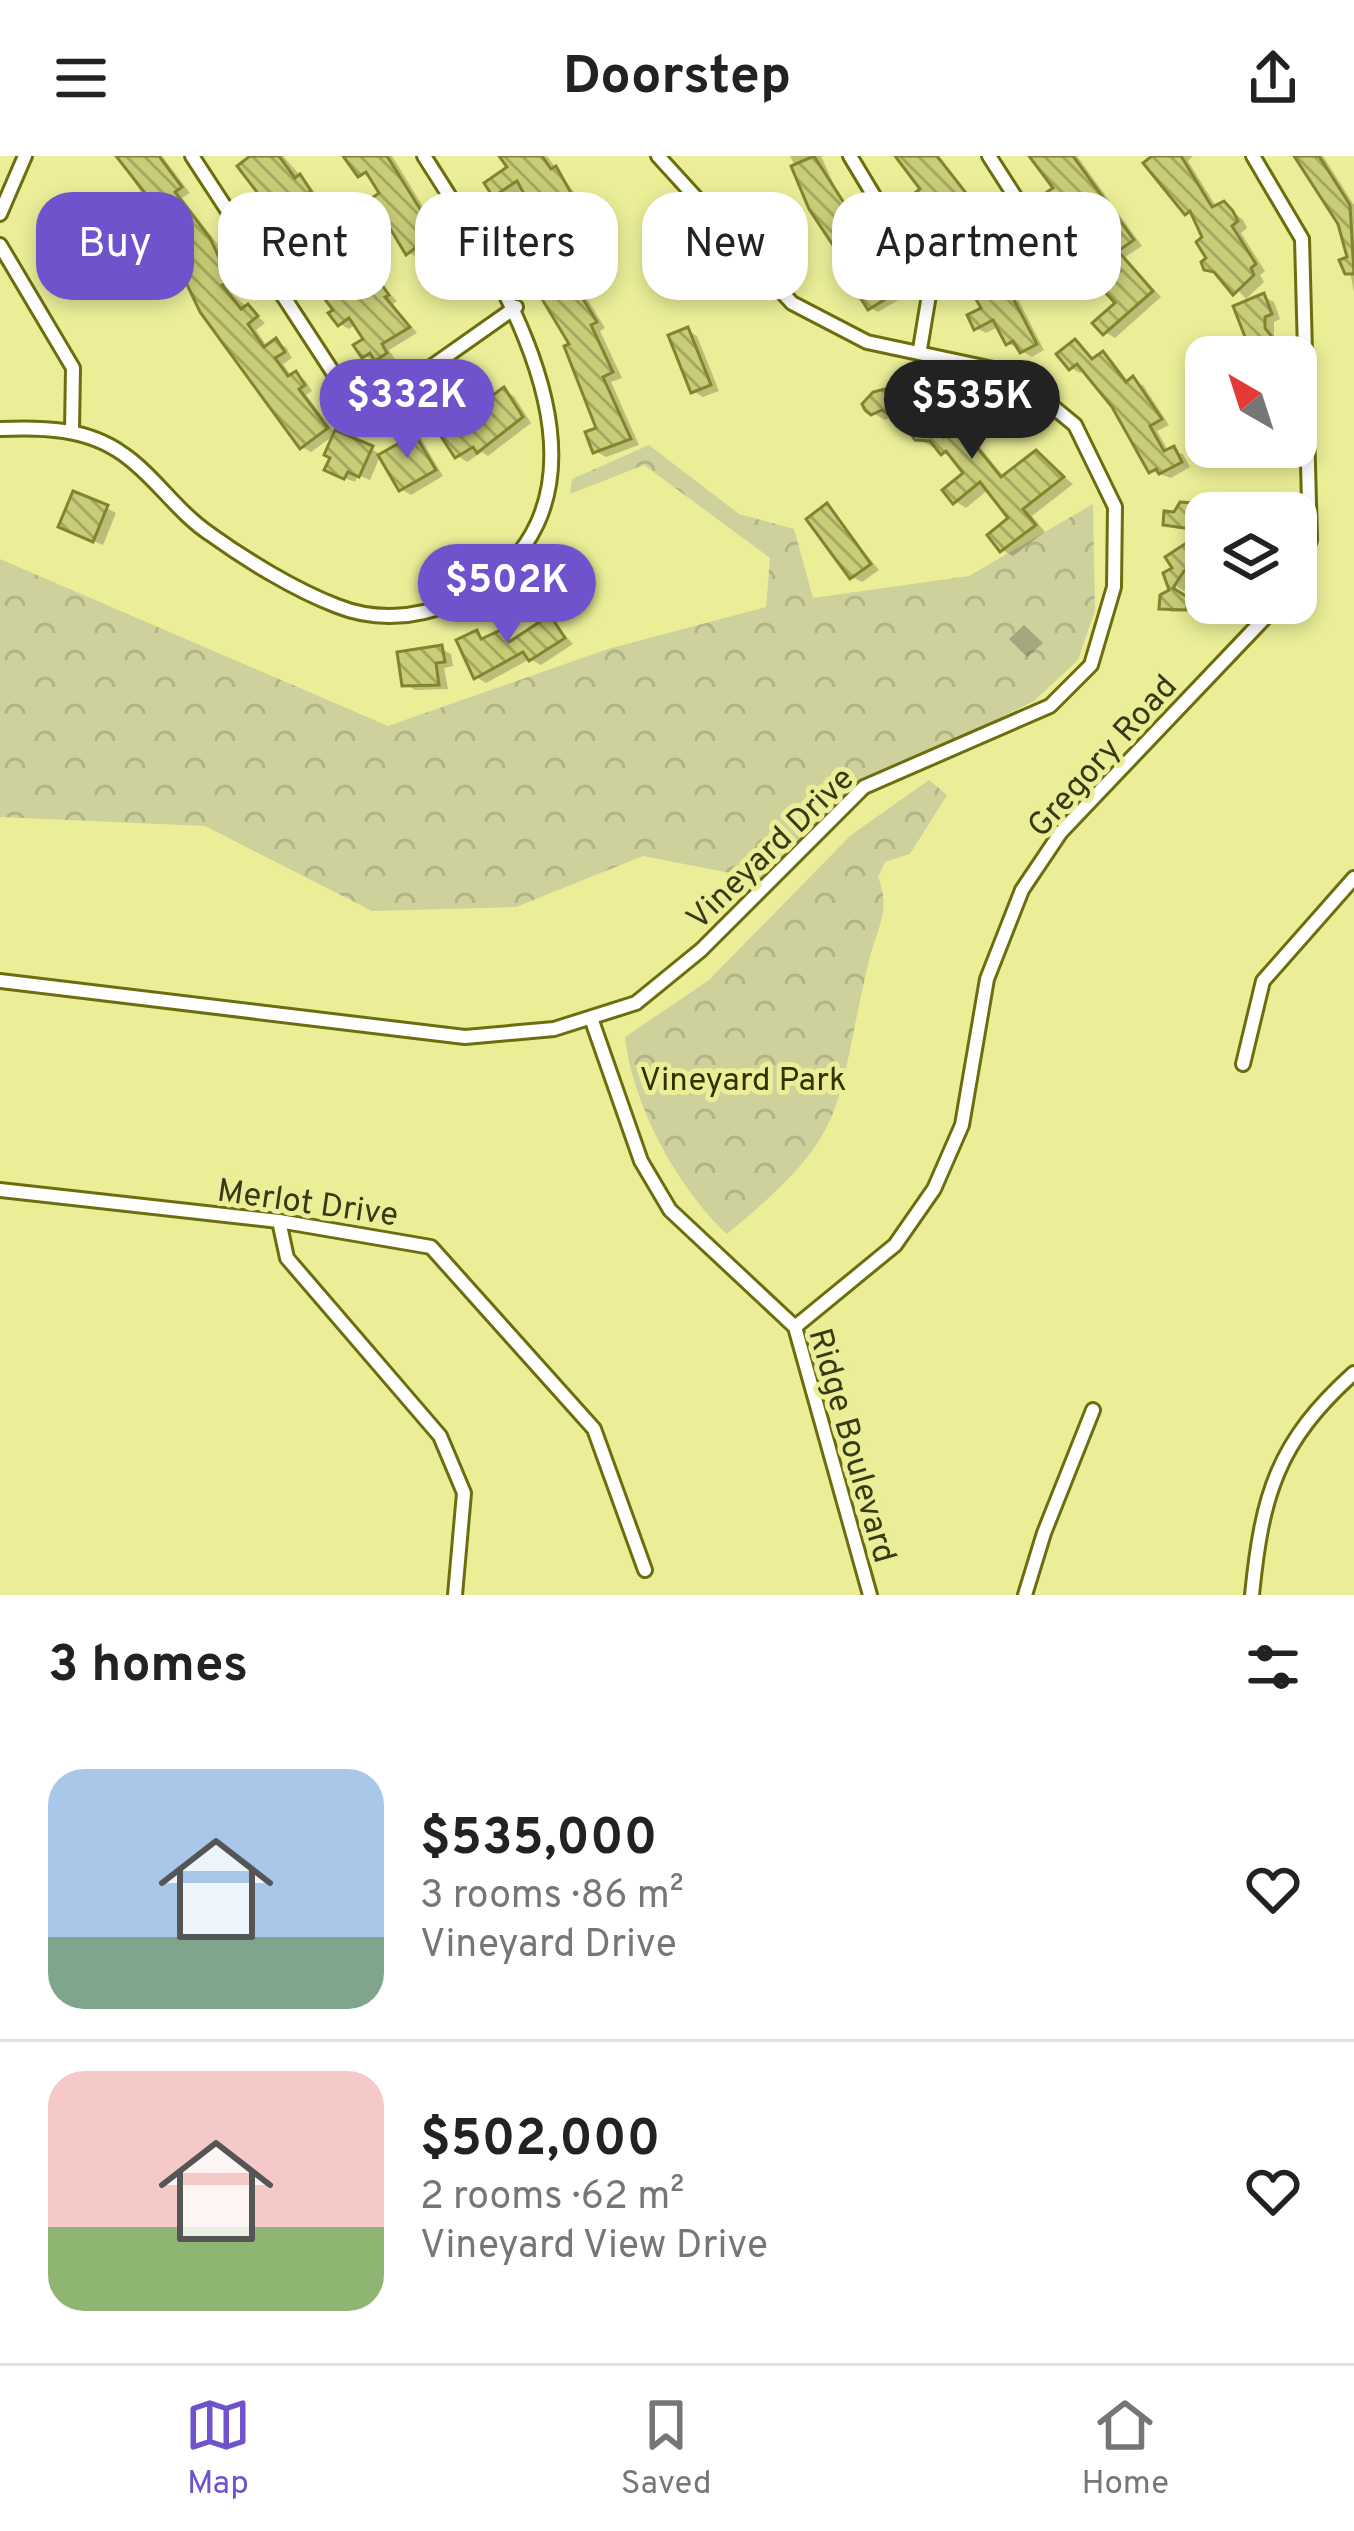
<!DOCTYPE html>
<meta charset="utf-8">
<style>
:root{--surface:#fff;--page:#f2f2f2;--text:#222;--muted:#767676;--line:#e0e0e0;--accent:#7053cc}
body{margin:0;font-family:Overpass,sans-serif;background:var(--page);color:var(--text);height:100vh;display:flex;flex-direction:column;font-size:45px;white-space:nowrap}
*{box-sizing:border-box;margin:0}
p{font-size:39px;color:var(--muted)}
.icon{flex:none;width:66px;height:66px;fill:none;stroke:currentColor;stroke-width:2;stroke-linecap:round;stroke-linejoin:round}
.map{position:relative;height:1439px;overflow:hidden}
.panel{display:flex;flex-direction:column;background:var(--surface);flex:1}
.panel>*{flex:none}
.hud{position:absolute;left:36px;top:36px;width:1284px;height:108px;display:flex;gap:24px}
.needle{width:78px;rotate:321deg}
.tools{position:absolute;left:1185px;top:180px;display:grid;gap:24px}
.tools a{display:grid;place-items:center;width:132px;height:132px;border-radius:24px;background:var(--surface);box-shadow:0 6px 18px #0003;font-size:60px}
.price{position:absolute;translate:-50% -102px;padding:0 27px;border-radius:42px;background:var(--accent);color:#fff;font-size:39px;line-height:78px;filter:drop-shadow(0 3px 6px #0008)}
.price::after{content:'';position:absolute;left:50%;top:72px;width:36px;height:27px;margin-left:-18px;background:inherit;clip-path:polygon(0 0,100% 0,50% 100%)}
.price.active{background:#222;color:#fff}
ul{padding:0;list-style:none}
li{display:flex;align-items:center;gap:36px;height:300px;padding:0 48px}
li+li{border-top:3px solid var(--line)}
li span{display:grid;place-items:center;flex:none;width:336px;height:240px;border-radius:36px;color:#555}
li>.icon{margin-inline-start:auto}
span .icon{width:144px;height:144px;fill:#fffc;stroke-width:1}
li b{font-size:51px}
h2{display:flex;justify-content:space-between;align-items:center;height:144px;padding:0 48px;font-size:51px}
.tag{padding:0 42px;border-radius:36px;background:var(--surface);box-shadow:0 6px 18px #0003;font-size:42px;line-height:108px}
.tag.active{background:var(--accent);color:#fff}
header{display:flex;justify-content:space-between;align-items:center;height:156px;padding:0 48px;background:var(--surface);font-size:54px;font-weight:700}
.tab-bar{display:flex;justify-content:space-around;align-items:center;height:168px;border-top:3px solid var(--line);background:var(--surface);font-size:33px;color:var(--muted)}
.tab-bar a{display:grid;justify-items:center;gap:6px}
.tab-bar .active{color:var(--accent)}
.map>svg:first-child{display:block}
.park{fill:url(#park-crowns)}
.shadow{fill:#0003}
.building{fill:url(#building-back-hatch);stroke:#83852e;stroke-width:3}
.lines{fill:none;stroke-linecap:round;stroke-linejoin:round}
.street-casing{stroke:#6c6d0c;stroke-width:18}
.street{stroke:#fff;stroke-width:12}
.labels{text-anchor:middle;stroke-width:10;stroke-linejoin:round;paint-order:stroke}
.street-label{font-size:33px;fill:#383915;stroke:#ebee97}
.park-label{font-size:33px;fill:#313200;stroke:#ebee97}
</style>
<header><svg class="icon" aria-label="menu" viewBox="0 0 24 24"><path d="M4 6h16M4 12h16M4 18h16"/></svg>Doorstep<svg class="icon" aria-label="share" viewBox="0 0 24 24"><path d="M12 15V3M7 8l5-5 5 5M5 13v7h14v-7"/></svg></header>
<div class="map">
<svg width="1354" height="1439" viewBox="0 0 1354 1439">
<defs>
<pattern id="park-crowns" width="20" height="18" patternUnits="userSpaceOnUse" patternTransform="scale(3)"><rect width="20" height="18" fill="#ced19b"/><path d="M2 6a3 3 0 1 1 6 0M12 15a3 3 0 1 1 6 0" fill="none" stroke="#b2b485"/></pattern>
<pattern id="building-back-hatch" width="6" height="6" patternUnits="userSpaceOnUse" patternTransform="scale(3)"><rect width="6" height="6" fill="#cacd77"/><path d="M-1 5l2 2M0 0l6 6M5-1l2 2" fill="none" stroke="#a5a760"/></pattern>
</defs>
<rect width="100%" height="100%" fill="#ebee97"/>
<!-- park -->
<g class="park">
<polygon points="649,289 739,358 794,373 813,442 969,420 1093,348 1095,455 1078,504 1034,545 847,637 761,723 643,700 516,751 372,755 205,670 0,661 0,403 388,570 608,493 766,451 770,402 644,309 570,338 572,323"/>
<path d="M 929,624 L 947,639 L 910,698 L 885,706 L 878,721 C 892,756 876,773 868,809 C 833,956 854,974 727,1078 C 678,1033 632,948 625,881 L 709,824 L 851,679 Z"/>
</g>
<!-- shadow -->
<g class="shadow">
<polygon points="118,0 162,0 190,37 182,42 219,90 238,130 229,135 265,167 256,174 268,192 276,186 286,191 292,202 283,208 292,221 305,224 312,235 306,239 336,278 311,296 302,291"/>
<polygon points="255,0 283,0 319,41 310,47 316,55 308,61 339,99 358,112 346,122 359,138 377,125 397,145 393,148 417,177 389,194 395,203 387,208 364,200 367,184 356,168 349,173 340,168 303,79 288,57 276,65 267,59"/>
<polygon points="346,0 392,0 443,83 418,102 408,96 384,37"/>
<polygon points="503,0 547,0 579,43 566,50 571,59 560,65 586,102 580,105 585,115 574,121 605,172 600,175 622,222 611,226 639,289 606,301 595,295 599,274 558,130 547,108 532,105 535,50 525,32 506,45 495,39 511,12"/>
<polygon points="790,0 821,0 841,44 871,91 888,105 902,142 878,156 870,152"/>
<polygon points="893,0 939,0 996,79 975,93 983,107 993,101 1013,113 1022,130 1014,135 1044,194 1032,201 1008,187 1000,170 986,177 976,172 985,153 958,76 944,54 938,59 928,54 924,34"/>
<polygon points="1033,0 1077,0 1142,90 1125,101 1161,141 1115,182 1105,176 1119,148 1124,116 1108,91 1100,96 1090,91"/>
<polygon points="1151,0 1193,0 1188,5 1217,52 1224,48 1243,64 1247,72 1241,77 1265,115 1260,119 1264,126 1246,143 1210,103 1196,62 1187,56"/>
<polygon points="1298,0 1323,0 1354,49 1354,137 1341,67"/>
<polygon points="1264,141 1274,146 1280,163 1274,166 1274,180 1290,201 1245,201 1253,192"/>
<polygon points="687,174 697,180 719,235 703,241 693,235"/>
<polygon points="1075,186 1095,204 1103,198 1112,204 1129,227 1143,229 1169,269 1157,275 1169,296 1183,298 1190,311 1171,322 1151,315 1115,250 1085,213 1080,217 1071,212"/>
<polygon points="480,223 497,239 504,235 514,240 531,267 488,300 482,296 467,306 458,300"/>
<polygon points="917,238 947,261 943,266 950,280 959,273 970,279 1005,322 1036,298 1073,328 1032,360 1045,376 1013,400 1002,394 1012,362 989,333 966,352 955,345 967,317 954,303 917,282 895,259 885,264 873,257"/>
<polygon points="411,275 420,281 443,320 411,339 401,333"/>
<polygon points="371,293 381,298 370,324 358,319 355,326 337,319"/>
<polygon points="1193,350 1203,356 1206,377 1166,368"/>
<polygon points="827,351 879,414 862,426 852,421"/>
<polygon points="106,352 116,357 103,389 71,376"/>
<polygon points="1206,378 1206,412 1184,435 1176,430 1176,437 1198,454 1172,456 1162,451 1173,435 1167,418"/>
<polygon points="550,462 573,488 541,509 530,503 486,527 476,521 477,478 487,484 502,477 514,486"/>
<polygon points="1024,469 1043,487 1027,501 1009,483"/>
<polygon points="442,493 451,498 453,510 444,512 448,533 415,534 405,528"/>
</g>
<!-- building -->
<g class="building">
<polygon points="116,0 159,0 182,31 175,36 210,82 230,125 222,129 241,153 248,148 258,160 248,168 264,191 276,182 285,196 275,202 288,220 296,215 305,229 299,233 328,272 300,293 200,156 182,118 186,116 141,53 148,48 145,37"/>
<polygon points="250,0 279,0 295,22 300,18 311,35 303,41 308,49 301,54 335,97 340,93 351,106 339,115 356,137 377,122 389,139 385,141 410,171 382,188 387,197 375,205 370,197 362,202 353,189 363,183 349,162 338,170 328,157 333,154 285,90 299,78 280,51 265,62 256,49 263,44 237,10"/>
<polygon points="343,0 387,0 435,77 406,99 372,42 379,37 366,16 358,21"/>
<polygon points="499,0 542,0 551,13 556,10 571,37 557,44 562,53 551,59 564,84 570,81 578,96 571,99 576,110 566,115 597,166 591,169 613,216 603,221 631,283 593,297 585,276 596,272 564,190 569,188 539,138 554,129 540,102 530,107 504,64 530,49 517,25 493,41 484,27 507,11"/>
<polygon points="814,0 892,122 888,125 895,137 868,154 851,127 856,124 809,53 791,10"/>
<polygon points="895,0 937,0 970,42 989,73 967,87 978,107 993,98 999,107 1003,104 1015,124 1006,129 1037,188 1020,197 1013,185 1006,189 993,164 974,174 967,159 981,152 942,82 953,75 937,48 926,56 912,39 920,33"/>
<polygon points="1029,0 1073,0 1134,84 1118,95 1153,135 1103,179 1092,167 1115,147 1101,132 1120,115 1100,85 1088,93 1080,80 1084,77 1066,49 1059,54 1047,36 1053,32"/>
<polygon points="1152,0 1181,0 1212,51 1224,45 1233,55 1238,65 1232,70 1256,108 1251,112 1254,119 1233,139 1214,116 1204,114 1201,106 1206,102 1196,86 1202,81 1190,55 1185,59 1143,7"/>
<polygon points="1294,0 1319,0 1350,49 1354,118 1345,118 1339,104 1347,101 1338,68"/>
<polygon points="1264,137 1272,158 1265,161 1265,172 1288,201 1237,201 1249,191 1233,150"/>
<polygon points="688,171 711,229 691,237 668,179"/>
<polygon points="1075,183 1092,203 1103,195 1126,226 1133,220 1162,263 1150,270 1164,295 1174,290 1182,306 1159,318 1156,313 1149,317 1112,251 1077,208 1069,214 1056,198"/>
<polygon points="480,219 493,239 504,231 523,261 477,297 473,291 455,302 435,271 443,266 434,252 468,237 463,230"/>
<polygon points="905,228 938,253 933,259 944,281 959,269 1001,321 1036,294 1064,321 1023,353 1036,369 1000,396 987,379 1008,362 980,326 953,348 942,334 963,317 946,295 941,299 930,285 915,284 904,268 882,254 871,259 865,254 862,248 873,236"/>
<polygon points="411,272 436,314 399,335 378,299 401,286 397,279"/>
<polygon points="335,274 373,290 359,321 348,316 344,323 324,314 330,302 324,299"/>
<polygon points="73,335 108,349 93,386 58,371"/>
<polygon points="1180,346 1194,347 1193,363 1206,371 1206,401 1184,415 1173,432 1189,442 1186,454 1159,453 1160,439 1169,434 1163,417 1172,412 1165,401 1205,375 1163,369 1164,355 1174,356"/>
<polygon points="827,347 871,408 850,423 806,363"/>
<polygon points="550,459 565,482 529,505 523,496 474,523 456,484 477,474 481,483 503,473 509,486"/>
<polygon points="442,489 445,506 436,507 439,529 402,530 397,496"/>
</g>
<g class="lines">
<defs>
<g id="street">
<polyline points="192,0 351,244 370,254 516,151"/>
<polyline points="850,0 930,133 920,193"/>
<polyline points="989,0 1048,92 1048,117"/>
<polyline points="1253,0 1302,83 1310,384 1296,420"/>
<polyline points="0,58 25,0"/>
<polyline points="0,89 73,212 72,275"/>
<path d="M 0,273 C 42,271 87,272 123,298 C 155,320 177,356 210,378 C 246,404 295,434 337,450 C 411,480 504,439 537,368 C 590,254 484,94 424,0"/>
<polyline points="0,825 465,881 554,873 636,847 701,794 864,631 1050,550 1091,509 1114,431 1115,351 1075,269 1012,217 867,186 792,147 658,0"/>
<polyline points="591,862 641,1005 670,1054 795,1171 870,1439"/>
<polyline points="1243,908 1263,825 1354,722"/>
<polyline points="0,1034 279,1065 431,1091 594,1273 645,1414"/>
<polyline points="279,1065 287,1102 440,1280 464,1337 455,1439"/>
<polyline points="795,1171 895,1089 934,1033 962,969 987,823 1022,734 1061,676 1279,447"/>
<polyline points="1025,1439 1044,1377 1093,1254"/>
<path d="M 1252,1439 C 1262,1339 1277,1286 1354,1217"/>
</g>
</defs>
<!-- street casing -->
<use href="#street" class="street-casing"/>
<!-- street -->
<use href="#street" class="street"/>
</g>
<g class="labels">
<!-- street labels -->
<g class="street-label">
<text transform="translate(1101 599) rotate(-48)" y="12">Gregory Road</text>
<text transform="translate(769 691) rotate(-44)" y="12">Vineyard Drive</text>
<text transform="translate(308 1045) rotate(8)" y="12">Merlot Drive</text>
<text transform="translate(854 1289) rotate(74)" y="12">Ridge Boulevard</text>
</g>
<!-- park labels -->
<g class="park-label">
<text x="743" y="934">Vineyard Park</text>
</g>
</g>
</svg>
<div class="tools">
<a><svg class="needle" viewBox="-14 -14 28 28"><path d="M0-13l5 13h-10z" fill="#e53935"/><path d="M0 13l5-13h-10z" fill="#767676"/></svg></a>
<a><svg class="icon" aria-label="layers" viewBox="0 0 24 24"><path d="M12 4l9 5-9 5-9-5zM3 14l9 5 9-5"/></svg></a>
</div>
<b class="price" style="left:407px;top:305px">$332K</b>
<b class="price active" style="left:972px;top:306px">$535K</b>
<b class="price" style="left:507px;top:490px">$502K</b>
<div class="hud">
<a class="tag active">Buy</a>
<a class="tag">Rent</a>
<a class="tag">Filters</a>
<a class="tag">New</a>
<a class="tag">Apartment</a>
</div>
</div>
<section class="panel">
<h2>3 homes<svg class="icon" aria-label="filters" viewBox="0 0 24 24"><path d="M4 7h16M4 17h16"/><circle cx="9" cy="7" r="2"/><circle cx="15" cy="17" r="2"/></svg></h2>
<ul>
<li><span style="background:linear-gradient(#a9c7e8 70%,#7fa58c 0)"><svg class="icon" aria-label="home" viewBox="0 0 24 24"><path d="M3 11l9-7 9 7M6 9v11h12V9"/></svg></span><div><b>$535,000</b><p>3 rooms · 86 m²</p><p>Vineyard Drive</p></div><svg class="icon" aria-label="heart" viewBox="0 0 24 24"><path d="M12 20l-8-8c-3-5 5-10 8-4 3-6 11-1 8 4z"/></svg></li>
<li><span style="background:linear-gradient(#f6c9c9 65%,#8fb573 0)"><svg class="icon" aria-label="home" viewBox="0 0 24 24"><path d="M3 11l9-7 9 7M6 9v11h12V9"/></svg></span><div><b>$502,000</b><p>2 rooms · 62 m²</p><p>Vineyard View Drive</p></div><svg class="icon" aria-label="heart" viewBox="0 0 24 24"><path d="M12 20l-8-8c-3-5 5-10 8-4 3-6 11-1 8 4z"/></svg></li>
</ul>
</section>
<nav class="tab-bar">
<a class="active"><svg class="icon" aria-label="map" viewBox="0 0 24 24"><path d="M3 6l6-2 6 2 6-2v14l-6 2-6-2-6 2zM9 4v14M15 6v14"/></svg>Map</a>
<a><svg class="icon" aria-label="saved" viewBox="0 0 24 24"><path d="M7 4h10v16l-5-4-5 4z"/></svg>Saved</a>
<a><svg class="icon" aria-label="home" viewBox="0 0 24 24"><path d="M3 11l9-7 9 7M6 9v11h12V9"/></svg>Home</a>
</nav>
